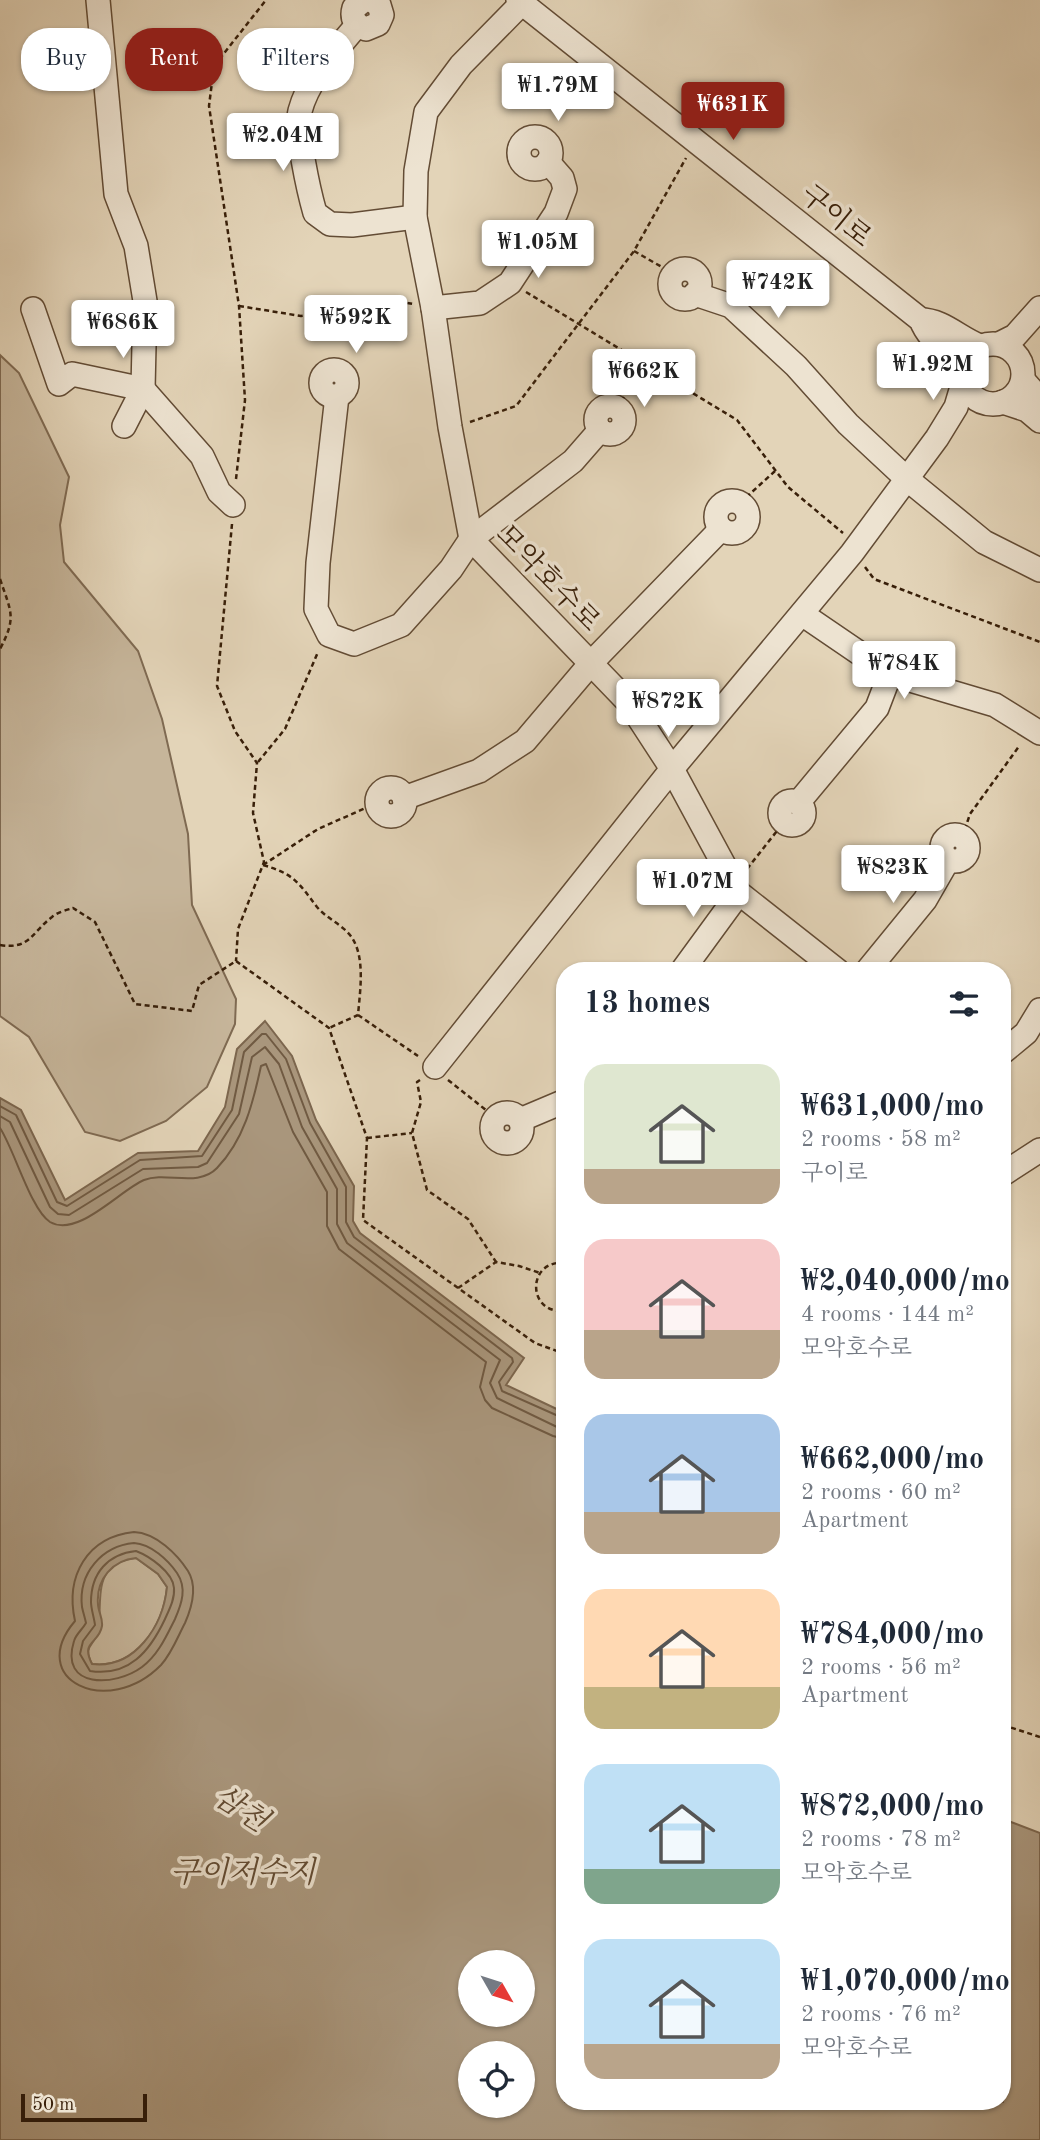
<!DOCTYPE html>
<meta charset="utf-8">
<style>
:root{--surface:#fff;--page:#f6f6f7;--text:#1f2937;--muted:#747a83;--accent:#8f2418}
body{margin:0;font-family:"Old Standard TT","Noto Serif KR",serif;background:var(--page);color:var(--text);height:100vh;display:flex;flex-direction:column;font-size:26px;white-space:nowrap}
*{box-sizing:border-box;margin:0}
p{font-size:23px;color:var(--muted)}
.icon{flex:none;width:38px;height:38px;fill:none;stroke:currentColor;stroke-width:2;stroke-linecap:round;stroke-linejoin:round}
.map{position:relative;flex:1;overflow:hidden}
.drawer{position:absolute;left:556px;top:962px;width:455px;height:1148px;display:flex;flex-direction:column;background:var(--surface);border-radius:28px;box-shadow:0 2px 5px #0004}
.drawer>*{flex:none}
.hud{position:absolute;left:21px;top:28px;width:430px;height:63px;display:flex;gap:14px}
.needle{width:46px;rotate:129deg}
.tools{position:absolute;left:458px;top:1950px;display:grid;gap:14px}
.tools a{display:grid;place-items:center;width:77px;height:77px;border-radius:50%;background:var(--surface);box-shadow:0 2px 5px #0004;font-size:35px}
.scale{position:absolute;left:21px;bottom:18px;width:126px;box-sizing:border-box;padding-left:7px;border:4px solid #381f09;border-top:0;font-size:19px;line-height:24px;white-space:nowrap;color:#381f09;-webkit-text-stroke:5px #ede3d1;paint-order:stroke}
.price{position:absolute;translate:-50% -60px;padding:0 16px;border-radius:7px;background:#fff;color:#222;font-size:23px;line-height:46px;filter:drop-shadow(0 2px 4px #0008)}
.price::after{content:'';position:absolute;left:50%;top:42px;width:21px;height:16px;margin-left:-10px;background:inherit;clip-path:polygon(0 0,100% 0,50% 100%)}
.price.on{background:var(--accent);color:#fff}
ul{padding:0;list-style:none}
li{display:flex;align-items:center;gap:21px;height:175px;padding:0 28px}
li span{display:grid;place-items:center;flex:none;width:196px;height:140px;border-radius:21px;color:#555}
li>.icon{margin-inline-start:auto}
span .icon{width:84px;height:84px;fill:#fffc;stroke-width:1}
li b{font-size:30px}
h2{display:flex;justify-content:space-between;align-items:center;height:84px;padding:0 28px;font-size:30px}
.pill{padding:0 24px;border-radius:28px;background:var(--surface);box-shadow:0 2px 5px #0004;font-size:24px;line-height:63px}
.pill.on{background:var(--accent);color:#fff}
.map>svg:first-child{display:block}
.green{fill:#c6b59a;stroke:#7f6a52;stroke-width:2}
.water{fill:#a9967c;stroke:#7c664e;stroke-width:2;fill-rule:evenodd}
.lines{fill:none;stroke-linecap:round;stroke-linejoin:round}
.shore{stroke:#705a42;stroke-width:2}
.minor-casing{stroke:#634c35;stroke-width:26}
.path{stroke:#381f09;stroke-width:2.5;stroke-dasharray:5 3.5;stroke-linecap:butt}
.minor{stroke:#ede3d1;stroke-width:23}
.labels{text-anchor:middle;stroke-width:7;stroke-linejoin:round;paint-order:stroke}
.street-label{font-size:28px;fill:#381f09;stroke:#ede3d1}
.water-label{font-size:30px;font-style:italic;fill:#604931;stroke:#ede3d1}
</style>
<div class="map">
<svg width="1040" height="2140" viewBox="0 0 1040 2140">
<rect width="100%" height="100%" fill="#e3d4b8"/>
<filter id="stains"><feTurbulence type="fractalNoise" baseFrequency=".00286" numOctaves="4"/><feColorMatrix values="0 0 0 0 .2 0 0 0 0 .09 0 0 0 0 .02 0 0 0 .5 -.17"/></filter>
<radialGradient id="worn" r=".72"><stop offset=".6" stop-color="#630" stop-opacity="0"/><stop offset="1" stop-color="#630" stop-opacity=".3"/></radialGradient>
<!-- green -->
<g class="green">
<polygon points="0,355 19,373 69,477 60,525 64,562 138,651 162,719 188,834 192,905 236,999 235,1024 207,1087 166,1121 120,1141 85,1132 29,1037 0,1016"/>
<path d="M 136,1558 L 158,1574 L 167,1587 C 163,1627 135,1669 92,1664 C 82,1644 95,1647 98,1630 C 103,1599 91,1563 136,1558 Z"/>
</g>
<!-- water -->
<path class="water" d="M 265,1021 L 292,1056 L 316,1120 L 354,1186 L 353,1221 L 360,1233 L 524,1358 L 506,1385 L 565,1413 L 565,2102 L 1003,2102 L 1003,1819 L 1040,1833 L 1040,2140 L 0,2140 L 0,1098 L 21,1110 L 65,1200 L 138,1153 L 198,1151 L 225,1107 L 237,1049 ZM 136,1558 L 158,1574 L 167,1587 C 163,1626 135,1669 92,1664 C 80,1641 99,1644 102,1626 C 103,1618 98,1611 98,1604 C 96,1579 113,1560 136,1558 ZM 471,1962 L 523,1962 L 523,2014 L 471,2014 ZM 471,2053 L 523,2053 L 523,2105 L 471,2105 Z"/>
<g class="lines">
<!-- shore -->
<g class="shore">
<polyline points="0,1106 16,1115 57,1202 67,1206 140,1160 202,1156 232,1110 244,1052 262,1034 266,1034 286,1059 310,1123 346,1187 346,1222 354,1237 512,1358 513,1362 499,1382 502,1391 565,1419"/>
<polyline points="0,1116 10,1122 50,1207 58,1214 69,1215 143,1169 198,1167 207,1163 239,1114 252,1057 265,1047 279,1064 302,1127 337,1189 337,1224 347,1243 500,1360 490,1383 497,1398 557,1427 565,1428"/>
<path d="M 0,1128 C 14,1149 31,1210 50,1222 C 78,1238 120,1190 144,1180 C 166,1171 198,1188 217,1168 C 244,1140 253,1103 261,1066 L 266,1064 L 293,1132 L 327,1192 L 327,1226 L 339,1249 L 486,1362 L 480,1387 L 485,1400 L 492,1408 L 553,1436 L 565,1439"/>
<path d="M 134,1532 C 156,1533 177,1554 188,1571 C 198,1587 192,1607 185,1623 C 178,1636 172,1653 161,1665 C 108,1719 25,1680 75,1621 C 65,1576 87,1537 134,1532 Z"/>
<path d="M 134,1543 C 151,1544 168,1560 177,1573 C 187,1588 182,1603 175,1619 C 166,1637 158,1655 142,1667 C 115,1687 59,1689 74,1641 C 76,1634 82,1630 86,1623 C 85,1618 83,1612 82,1607 C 78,1573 102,1546 134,1543 Z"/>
<path d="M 136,1551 C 149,1556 173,1572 174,1588 C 175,1599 169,1610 165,1619 C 150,1651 129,1677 90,1671 L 80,1654 L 83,1641 L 95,1625 C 94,1617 91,1609 91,1602 C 91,1573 108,1554 136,1551 Z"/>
</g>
<defs>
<g id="minor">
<polyline points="98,0 116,194 136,246 145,301 143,389 124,426"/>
<path d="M 364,0 L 354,8 C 351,18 355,26 366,29 L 378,24 L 382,15 L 379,5 L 371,0"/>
<path d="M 518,0 L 921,320 C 929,341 949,353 963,370"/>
<polyline points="522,3 461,65 426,112 416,171 415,217 433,308 450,427 471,539 629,703 672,769 739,893 838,971"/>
<path d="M 357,25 C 336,51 309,77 300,111 C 295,130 309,192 315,213 L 330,224 L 352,225 L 415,217"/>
<circle cx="535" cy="153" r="16"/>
<circle cx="685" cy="284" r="15"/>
<polyline points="695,294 731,306 796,366 848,424 907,479 984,542 1040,570"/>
<polyline points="433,308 480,303 510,283 556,213 565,189 562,178 548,162"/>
<polyline points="33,309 59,384 72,374 143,389 202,456 219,492 233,505"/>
<path d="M 921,320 C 943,320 959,338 980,346"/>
<circle cx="993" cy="374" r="30"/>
<polyline points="999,344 1015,336 1040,308"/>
<circle cx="334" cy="383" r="13"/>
<polyline points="1023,380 1040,399"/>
<polyline points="337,396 318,563 316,609 329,635 354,644 401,625 451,569 471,539 573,461 600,430"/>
<polyline points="1003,402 1027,410 1040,421"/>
<circle cx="610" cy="420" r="14"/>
<circle cx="732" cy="517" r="16"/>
<polyline points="802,614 890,674 995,705 1040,733"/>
<circle cx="391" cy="802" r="14"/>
<polyline points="404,798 479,771 525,741 592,662 721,529"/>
<circle cx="792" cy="813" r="12"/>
<polyline points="798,803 877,708 890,674"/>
<circle cx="955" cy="848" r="13"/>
<polyline points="682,971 739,893"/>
<polyline points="867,971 925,900 948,860"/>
<polyline points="1003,1052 1026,1033 1040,1010"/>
<polyline points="435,1067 672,769 852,553 937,438 956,407 964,380"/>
<circle cx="507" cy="1128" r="15"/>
<polyline points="520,1120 565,1101"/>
<polyline points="1003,1174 1040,1150"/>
</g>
</defs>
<!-- minor casing -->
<use href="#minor" class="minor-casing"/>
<!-- path -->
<g class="path">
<polyline points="634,251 674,274"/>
<polyline points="526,292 737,420 788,487 843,533"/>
<polyline points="239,306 301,316 402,302 413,304"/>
<polyline points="616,408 647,366"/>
<polyline points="470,422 516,406 634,251 686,158"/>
<polyline points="236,479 245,400 239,306 209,106 214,66 266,0"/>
<polyline points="740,503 775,471"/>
<polyline points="232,524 217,686 235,731 257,763 253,813 264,862 238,929 236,961"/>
<polyline points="865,567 874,579 1040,642"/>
<path d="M 0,579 C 11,612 17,617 0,649"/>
<polyline points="258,762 285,729 318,652"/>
<polyline points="962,838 970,814 1020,745"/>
<path d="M 263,865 C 294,874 298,882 317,907 C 326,918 341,924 350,935 C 366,955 360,991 358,1015 L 329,1028"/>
<polyline points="263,865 318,829 377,803"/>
<polyline points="747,869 784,822"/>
<path d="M 0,945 C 30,950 32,932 52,917 C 58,912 67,910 73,908 L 95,922 L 135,1004 L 192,1011 L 199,985 L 236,961"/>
<polyline points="236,961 329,1028 367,1138 363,1220 535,1343 565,1354"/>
<polyline points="358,1015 418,1056"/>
<polyline points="420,1080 417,1082 421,1102 412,1133 427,1190 468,1219 496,1262"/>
<polyline points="448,1080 491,1114 499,1116"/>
<polyline points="367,1138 412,1133"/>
<path d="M 565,1263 C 527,1259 526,1314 565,1311"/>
<polyline points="458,1288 496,1262 519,1266 540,1273"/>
<polyline points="1003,1725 1040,1737"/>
</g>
<!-- minor -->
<use href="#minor" class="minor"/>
</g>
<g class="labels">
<!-- street labels -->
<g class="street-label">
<text transform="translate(837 215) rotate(39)" y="10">구이로</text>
<text transform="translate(549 577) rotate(46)" y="10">모악호수로</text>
</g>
<!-- water labels -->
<g class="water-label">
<text transform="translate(241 1808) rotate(33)" y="10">삼천</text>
<text x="243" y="1882">구이저수지</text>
</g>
</g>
<rect width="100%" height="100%" filter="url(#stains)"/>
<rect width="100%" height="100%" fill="url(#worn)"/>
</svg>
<div class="tools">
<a><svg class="needle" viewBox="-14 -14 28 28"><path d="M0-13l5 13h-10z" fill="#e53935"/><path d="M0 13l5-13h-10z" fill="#747a83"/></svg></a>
<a><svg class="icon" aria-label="locate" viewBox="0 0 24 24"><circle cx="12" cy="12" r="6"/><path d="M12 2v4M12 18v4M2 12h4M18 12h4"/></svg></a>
</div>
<div class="scale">50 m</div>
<b class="price" style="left:558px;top:123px">₩1.79M</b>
<b class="price on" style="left:733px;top:142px">₩631K</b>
<b class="price" style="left:283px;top:173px">₩2.04M</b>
<b class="price" style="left:538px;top:280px">₩1.05M</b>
<b class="price" style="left:778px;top:320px">₩742K</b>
<b class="price" style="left:356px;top:355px">₩592K</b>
<b class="price" style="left:123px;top:360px">₩686K</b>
<b class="price" style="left:933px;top:402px">₩1.92M</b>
<b class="price" style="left:644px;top:409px">₩662K</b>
<b class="price" style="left:904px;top:701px">₩784K</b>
<b class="price" style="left:668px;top:739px">₩872K</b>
<b class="price" style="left:893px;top:905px">₩823K</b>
<b class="price" style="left:693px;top:919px">₩1.07M</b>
<div class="hud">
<a class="pill">Buy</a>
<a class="pill on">Rent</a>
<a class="pill">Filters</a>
</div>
<section class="drawer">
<h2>13 homes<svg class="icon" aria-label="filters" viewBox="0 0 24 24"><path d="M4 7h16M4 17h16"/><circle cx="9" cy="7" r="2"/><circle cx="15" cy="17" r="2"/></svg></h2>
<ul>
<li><span style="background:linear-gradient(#dfe7d0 75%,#b9a48a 0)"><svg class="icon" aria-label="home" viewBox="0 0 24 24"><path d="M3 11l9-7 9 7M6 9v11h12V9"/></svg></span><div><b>₩631,000/mo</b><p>2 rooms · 58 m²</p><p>구이로</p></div></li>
<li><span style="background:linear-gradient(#f6c9c9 65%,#b9a48a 0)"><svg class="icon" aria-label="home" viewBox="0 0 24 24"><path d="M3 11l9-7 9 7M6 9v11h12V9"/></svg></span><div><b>₩2,040,000/mo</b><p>4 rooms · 144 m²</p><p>모악호수로</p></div></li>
<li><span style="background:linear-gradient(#a9c7e8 70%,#b9a48a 0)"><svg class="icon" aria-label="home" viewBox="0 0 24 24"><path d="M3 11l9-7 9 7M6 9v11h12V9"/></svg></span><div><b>₩662,000/mo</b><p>2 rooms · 60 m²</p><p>Apartment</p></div></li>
<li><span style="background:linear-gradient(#ffd9b3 70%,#c2b280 0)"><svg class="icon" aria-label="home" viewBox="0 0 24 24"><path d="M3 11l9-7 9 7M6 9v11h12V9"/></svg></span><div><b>₩784,000/mo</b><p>2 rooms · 56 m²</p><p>Apartment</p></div></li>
<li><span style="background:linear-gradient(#bfe0f5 75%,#7fa58c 0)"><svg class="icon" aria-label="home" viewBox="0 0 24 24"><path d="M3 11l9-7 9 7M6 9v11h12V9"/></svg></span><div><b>₩872,000/mo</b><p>2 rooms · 78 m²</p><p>모악호수로</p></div></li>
<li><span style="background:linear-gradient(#bfe0f5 75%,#b9a48a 0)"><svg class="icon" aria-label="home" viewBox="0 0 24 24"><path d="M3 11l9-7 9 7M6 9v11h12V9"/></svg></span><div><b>₩1,070,000/mo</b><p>2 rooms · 76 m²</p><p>모악호수로</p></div></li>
</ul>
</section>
</div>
